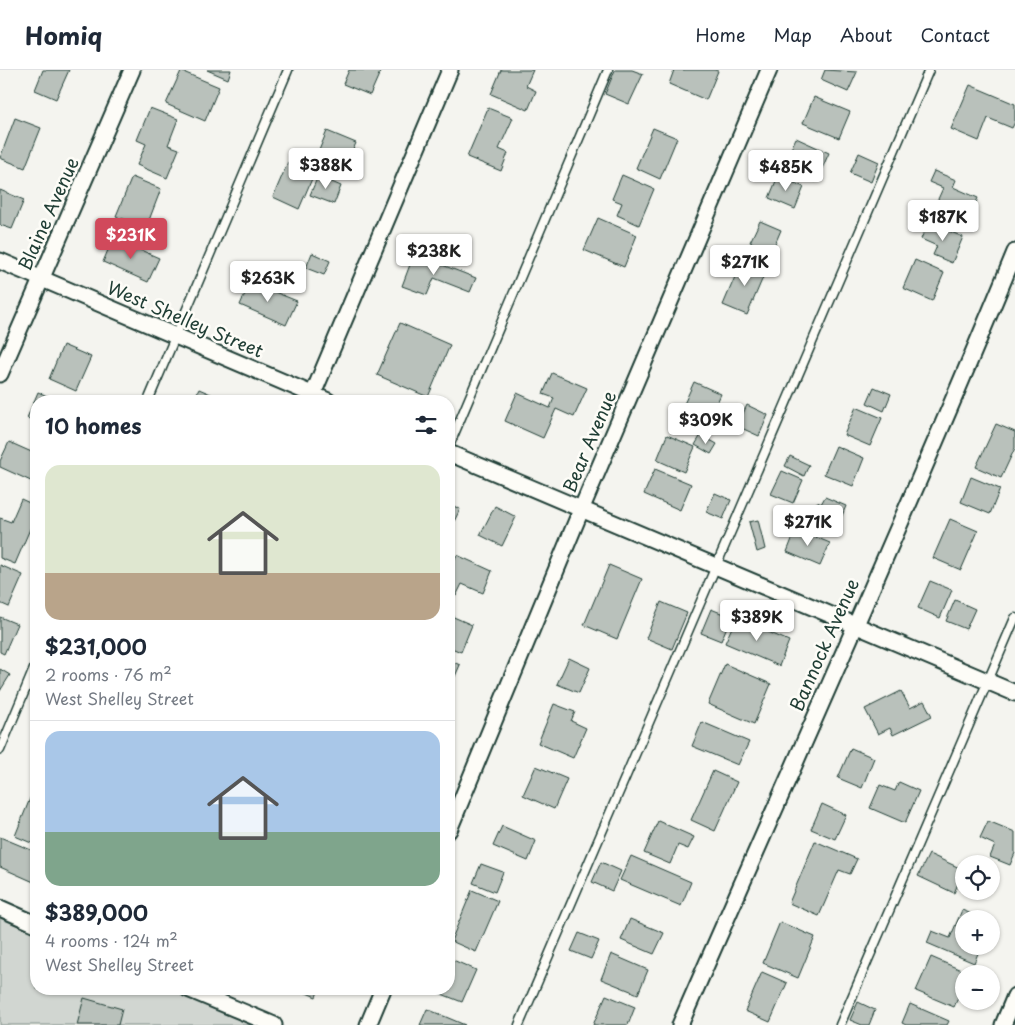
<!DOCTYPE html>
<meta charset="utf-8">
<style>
:root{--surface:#fff;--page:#f2f2f3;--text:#1f2937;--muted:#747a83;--line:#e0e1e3;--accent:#d1495b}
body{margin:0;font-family:"Playpen Sans",sans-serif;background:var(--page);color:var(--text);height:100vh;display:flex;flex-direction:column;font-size:19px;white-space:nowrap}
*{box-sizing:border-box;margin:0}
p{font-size:16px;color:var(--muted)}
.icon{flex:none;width:28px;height:28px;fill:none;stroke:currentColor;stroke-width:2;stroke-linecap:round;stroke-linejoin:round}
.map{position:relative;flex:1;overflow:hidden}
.sheet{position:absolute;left:30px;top:325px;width:425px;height:600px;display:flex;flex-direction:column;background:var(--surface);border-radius:20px;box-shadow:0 1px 4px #0004}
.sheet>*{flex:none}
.controls{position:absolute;left:955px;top:785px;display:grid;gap:10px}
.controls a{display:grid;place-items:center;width:45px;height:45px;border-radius:50%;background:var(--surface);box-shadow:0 1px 4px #0004;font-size:25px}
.price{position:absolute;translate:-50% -42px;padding:0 11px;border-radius:5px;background:#fff;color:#222;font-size:16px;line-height:32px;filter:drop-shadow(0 1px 2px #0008)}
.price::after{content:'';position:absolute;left:50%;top:30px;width:15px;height:11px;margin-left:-8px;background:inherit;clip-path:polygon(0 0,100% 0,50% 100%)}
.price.active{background:var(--accent);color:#fff}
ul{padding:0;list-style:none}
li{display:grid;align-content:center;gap:10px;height:265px;padding:0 15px}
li+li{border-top:1px solid var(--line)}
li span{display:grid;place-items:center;height:155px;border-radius:15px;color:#555}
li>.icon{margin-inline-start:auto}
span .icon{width:90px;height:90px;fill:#fffc;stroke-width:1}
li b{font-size:21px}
h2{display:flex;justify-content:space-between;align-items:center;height:60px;padding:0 15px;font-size:21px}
header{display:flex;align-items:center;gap:30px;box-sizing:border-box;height:70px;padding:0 25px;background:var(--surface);border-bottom:1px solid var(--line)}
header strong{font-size:24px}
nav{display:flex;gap:28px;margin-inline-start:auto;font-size:18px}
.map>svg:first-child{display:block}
.green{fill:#d1d6d1;stroke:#788a82}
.building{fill:#b9c1bb;stroke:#1f3d34}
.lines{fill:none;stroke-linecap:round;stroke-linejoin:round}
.service-casing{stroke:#1f3d34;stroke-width:11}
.minor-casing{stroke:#1f3d34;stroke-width:19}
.service{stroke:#fdfcf7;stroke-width:8}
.minor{stroke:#fdfcf7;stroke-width:15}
.labels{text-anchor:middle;stroke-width:5;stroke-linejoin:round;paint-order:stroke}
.street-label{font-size:18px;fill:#1f3d34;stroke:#fdfcf7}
</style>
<header>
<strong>Homiq</strong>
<nav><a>Home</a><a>Map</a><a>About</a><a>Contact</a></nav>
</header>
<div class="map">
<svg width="1015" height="955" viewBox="0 0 1015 955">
<rect width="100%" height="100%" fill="#f4f4ef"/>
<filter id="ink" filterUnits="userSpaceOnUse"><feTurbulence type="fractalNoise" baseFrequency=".02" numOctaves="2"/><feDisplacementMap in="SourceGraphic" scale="10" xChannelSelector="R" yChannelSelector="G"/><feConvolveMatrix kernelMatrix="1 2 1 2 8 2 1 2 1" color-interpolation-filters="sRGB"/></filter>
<g filter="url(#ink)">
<!-- green -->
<polygon class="green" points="0,838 36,854 36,919 189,919 274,955 0,955"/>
<!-- building -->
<g class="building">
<polygon points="43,0 69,0 56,29 35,20"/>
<polygon points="207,0 231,0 228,9"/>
<polygon points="349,0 381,0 370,25 343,14"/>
<polygon points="501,0 533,0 526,16 536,21 528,40 491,24"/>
<polygon points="615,0 632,0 643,4 629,34 605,24"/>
<polygon points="674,0 714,0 718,1 706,30 669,14"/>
<polygon points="825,0 857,2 848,22 821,10"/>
<polygon points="181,1 219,17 205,51 166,34"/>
<polygon points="970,15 1015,34 1015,52 1012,58 988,48 979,71 951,59"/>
<polygon points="814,27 850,42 839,68 803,53"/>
<polygon points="150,38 178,49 168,75 179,79 167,108 137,95 146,74 137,70"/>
<polygon points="488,38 513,48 499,79 508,83 501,101 467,87"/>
<polygon points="15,48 41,58 25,98 0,88"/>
<polygon points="653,58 677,68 660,109 636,98"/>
<polygon points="327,61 356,73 343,102 315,90"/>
<polygon points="796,68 829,83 816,112 783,96"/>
<polygon points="859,83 879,92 871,112 850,103"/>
<polygon points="288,92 314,104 299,139 273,127"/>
<polygon points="934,101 956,110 953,117 978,128 967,152 934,138 943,118 929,112"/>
<polygon points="622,105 654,119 639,155 617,145 622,133 612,129"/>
<polygon points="318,106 341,116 334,134 310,125"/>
<polygon points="778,106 804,117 795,139 769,128"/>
<polygon points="132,107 161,119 146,158 116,146"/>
<polygon points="0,120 24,130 12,159 0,155"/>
<polygon points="598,148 637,165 624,197 584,180"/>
<polygon points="760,151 781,160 772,181 750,172"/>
<polygon points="928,152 963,167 952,193 933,185 937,176 921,169"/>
<polygon points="113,168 159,188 148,212 103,192"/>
<polygon points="312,183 330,191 324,205 306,198"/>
<polygon points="414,184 476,208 470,222 434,208 427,225 402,216"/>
<polygon points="743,188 767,198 747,245 723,235"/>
<polygon points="915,190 944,203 932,231 903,218"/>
<polygon points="250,212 297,231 286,255 240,235"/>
<polygon points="400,253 450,275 428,327 377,305"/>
<polygon points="63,275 91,287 76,321 49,309"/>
<polygon points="552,303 587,318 574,347 556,339 543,368 505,351 517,323 550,338 554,328 543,324"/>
<polygon points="694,312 721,324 706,357 679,345"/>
<polygon points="874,317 891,324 884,341 867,333"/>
<polygon points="199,319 227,331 193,331"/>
<polygon points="38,322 59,331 36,331 36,352 27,348"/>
<polygon points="747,335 768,345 759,366 737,356"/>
<polygon points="856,337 882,348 870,376 844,365"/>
<polygon points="996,354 1015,362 1015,378 1001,408 976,397"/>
<polygon points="667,365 695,377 684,402 657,390"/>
<polygon points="701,365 717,374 711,384 695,375"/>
<polygon points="9,372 36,384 36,405 33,412 0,397 0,391"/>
<polygon points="836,376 864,388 853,416 824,404"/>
<polygon points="790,386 809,395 804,406 785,396"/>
<polygon points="655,399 691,414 680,440 644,424"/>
<polygon points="782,401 803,410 793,433 771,424"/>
<polygon points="971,407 1000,419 990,444 961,432"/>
<polygon points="715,423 731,430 723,449 706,442"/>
<polygon points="825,427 846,436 834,465 808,453 817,432 821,434"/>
<polygon points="21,429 36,436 36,445 15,494 0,488 0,448 11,452"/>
<polygon points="449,434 460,439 450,460 449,460"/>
<polygon points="495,436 516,447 502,476 480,465"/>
<polygon points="950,449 978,461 961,500 933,488"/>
<polygon points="758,450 765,479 757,482 749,452"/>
<polygon points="796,459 830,473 820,496 787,482"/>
<polygon points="457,485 492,501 483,523 462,514 456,526 449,522 449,499"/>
<polygon points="0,495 23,505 9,537 0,533"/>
<polygon points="609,495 642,509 617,569 584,555"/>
<polygon points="930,511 952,520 940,548 918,538"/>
<polygon points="955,530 975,539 966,559 946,551"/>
<polygon points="661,532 687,543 672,579 646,568"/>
<polygon points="711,539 731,547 721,571 701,563"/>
<polygon points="449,545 472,555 461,582 449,577"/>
<polygon points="0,547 17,554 4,584 0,582"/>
<polygon points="736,548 789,571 779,596 725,573"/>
<polygon points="569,588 590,598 579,623 557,614"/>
<polygon points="449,590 460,595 449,620"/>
<polygon points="725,594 771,614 754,654 708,634"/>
<polygon points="0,599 10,605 0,621"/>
<polygon points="901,621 910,638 924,631 932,646 893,665 890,658 878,664 865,639"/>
<polygon points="554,634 575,642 571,651 586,658 573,688 538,673"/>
<polygon points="702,652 749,672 738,695 692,676"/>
<polygon points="851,678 874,688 862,718 838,708"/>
<polygon points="536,696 567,709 554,739 523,725"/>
<polygon points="713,701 737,712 715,761 691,750"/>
<polygon points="899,712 919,721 905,753 870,738 880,715 895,721"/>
<polygon points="33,721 36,722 36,775 15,766"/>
<polygon points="822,734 846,745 835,769 811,759"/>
<polygon points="658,751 694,767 688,779 678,775 670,794 644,783"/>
<polygon points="988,751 1015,762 1015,783 1010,795 990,787 995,775 980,768"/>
<polygon points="502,756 536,771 528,791 493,776"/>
<polygon points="0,767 36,782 36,813 0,797"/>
<polygon points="815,771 857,789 850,804 839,800 819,846 789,833"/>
<polygon points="929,784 964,800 954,823 918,806"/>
<polygon points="631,786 691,812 681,836 620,810"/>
<polygon points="601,792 621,801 612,821 592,812"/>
<polygon points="481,794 503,802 495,822 473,813"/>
<polygon points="472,820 498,831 476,882 451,871"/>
<polygon points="962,840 984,849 964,849 964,876 981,876 974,893 927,873 932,861 950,868"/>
<polygon points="630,849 664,863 654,884 621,870"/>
<polygon points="780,852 815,867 798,908 763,893"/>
<polygon points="579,863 599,871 591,889 571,881"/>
<polygon points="611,884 648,900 638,924 601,909"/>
<polygon points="931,887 968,903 964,904 964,914 954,937 916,921"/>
<polygon points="453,890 476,900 462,932 439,923 441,919 449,919 449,900"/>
<polygon points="762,902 787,913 770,952 745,941"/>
<polygon points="297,919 319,919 316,927"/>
<polygon points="606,925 635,937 628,955 593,955"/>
<polygon points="84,928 122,939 118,955 77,955"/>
<polygon points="858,932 875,940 869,955 862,955 850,950"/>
<polygon points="910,934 949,951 947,955 906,955 902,953"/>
<polygon points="427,939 465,955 420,955"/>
</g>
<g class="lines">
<defs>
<g id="service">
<polyline points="148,331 288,0"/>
<polyline points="449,376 608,0"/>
<polyline points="0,680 36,594"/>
<polyline points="519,955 929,0"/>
<polyline points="840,955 1015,548"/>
</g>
<g id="minor">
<polyline points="0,191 328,331"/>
<polyline points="0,304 132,0"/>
<polyline points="310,331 450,0"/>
<polyline points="449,383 1015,623"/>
<polyline points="449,760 581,440 769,0"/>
<polyline points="0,838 36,854"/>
<polyline points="188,919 274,955"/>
<polyline points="368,955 383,919"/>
<path d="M 680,955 C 792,698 908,442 1015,182"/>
<polyline points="1003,955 1015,926"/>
</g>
</defs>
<!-- service casing -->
<use href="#service" class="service-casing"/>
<!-- minor casing -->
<use href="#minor" class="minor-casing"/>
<!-- service -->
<use href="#service" class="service"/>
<!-- minor -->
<use href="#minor" class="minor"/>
</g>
</g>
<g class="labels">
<!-- street labels -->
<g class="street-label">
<text transform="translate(49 144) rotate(-66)" y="6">Blaine Avenue</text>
<text transform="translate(185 250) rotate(23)" y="6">West Shelley Street</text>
<text transform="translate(590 372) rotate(-67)" y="6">Bear Avenue</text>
<text transform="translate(825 575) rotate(-66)" y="6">Bannock Avenue</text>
</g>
</g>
</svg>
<div class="controls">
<a><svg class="icon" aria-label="locate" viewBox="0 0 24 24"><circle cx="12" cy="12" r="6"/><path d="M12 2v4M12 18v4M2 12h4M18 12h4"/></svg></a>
<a>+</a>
<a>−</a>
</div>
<b class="price" style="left:326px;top:120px">$388K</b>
<b class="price" style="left:786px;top:122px">$485K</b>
<b class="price" style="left:943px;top:172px">$187K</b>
<b class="price active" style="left:131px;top:190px">$231K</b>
<b class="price" style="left:434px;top:206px">$238K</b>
<b class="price" style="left:745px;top:217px">$271K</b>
<b class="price" style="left:268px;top:233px">$263K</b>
<b class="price" style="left:706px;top:375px">$309K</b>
<b class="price" style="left:808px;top:477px">$271K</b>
<b class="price" style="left:757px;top:572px">$389K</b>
<section class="sheet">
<h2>10 homes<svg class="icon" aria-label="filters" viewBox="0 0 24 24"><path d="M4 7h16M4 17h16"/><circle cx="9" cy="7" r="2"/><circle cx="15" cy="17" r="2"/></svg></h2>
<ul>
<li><span style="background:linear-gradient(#dfe7d0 70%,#b9a48a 0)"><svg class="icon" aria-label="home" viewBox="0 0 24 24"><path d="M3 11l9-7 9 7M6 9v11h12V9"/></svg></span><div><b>$231,000</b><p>2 rooms · 76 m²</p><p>West Shelley Street</p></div></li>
<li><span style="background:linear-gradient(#a9c7e8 65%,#7fa58c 0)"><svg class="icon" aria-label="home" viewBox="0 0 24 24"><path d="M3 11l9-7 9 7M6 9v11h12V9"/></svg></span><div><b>$389,000</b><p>4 rooms · 124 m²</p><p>West Shelley Street</p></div></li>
</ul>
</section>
</div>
